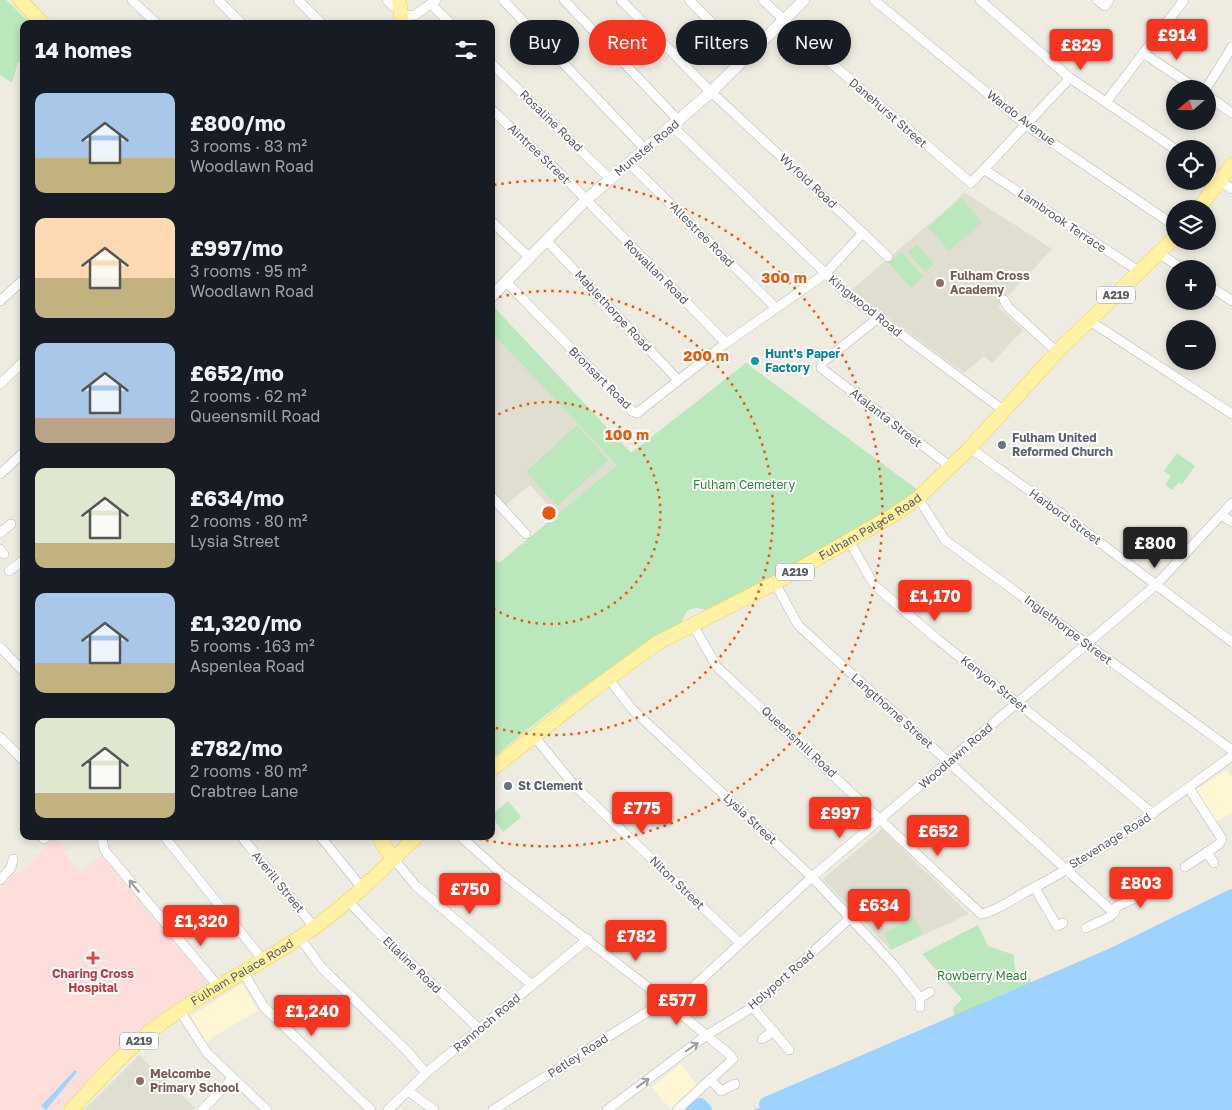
<!DOCTYPE html>
<meta charset="utf-8">
<style>
:root{--surface:#171b24;--page:#242831;--text:#f1f3f6;--muted:#9ea1a6;--accent:#f43620}
body{margin:0;font-family:"Golos Text",sans-serif;background:var(--page);color:var(--text);height:100vh;display:flex;flex-direction:column;font-size:19px;white-space:nowrap}
*{box-sizing:border-box;margin:0}
p{font-size:16px;color:var(--muted)}
.icon{flex:none;width:28px;height:28px;fill:none;stroke:currentColor;stroke-width:2;stroke-linecap:round;stroke-linejoin:round}
.map{position:relative;flex:1;overflow:hidden}
.panel{position:absolute;left:20px;top:20px;width:475px;height:820px;display:flex;flex-direction:column;background:var(--surface);border-radius:10px;box-shadow:0 2px 8px #0003}
.panel>*{flex:none}
.hud{position:absolute;left:510px;top:20px;width:475px;height:45px;display:flex;gap:10px}
.needle{width:32px;rotate:250deg}
.buttons{position:absolute;left:1166px;top:80px;display:grid;gap:10px}
.buttons a{display:grid;place-items:center;width:50px;height:50px;border-radius:50%;background:var(--surface);box-shadow:0 2px 8px #0003;font-size:25px}
.price{position:absolute;translate:-50% -42px;padding:0 11px;border-radius:5px;background:var(--accent);color:#fff;font-size:16px;line-height:32px;filter:drop-shadow(0 1px 2px #0008)}
.price::after{content:'';position:absolute;left:50%;top:30px;width:15px;height:11px;margin-left:-8px;background:inherit;clip-path:polygon(0 0,100% 0,50% 100%)}
.price.current{background:#222;color:#fff}
ul{padding:0;list-style:none}
li{display:flex;align-items:center;gap:15px;height:125px;padding:0 15px}
li span{display:grid;place-items:center;flex:none;width:140px;height:100px;border-radius:10px;color:#555}
li>.icon{margin-inline-start:auto}
span .icon{width:60px;height:60px;fill:#fffc;stroke-width:1}
li b{font-size:21px}
h2{display:flex;justify-content:space-between;align-items:center;height:60px;padding:0 15px;font-size:21px}
.chip{padding:0 18px;border-radius:22px;background:var(--surface);box-shadow:0 2px 8px #0003;font-size:18px;line-height:45px}
.chip.current{background:var(--accent);color:#fff}
.map>svg:first-child{display:block}
.commercial{fill:#fff6d4}
.education{fill:#e0ddd1}
.medical{fill:#fddedb}
.green{fill:#bbe7bc}
.water{fill:#9fd3ff}
.lines{fill:none;stroke-linecap:round;stroke-linejoin:round}
.river{stroke:#9fd3ff;stroke-width:14}
.street-casing{stroke:#b6b9be;stroke-width:10}
.secondary-casing{stroke:#b7bac1;stroke-width:12}
.primary-casing{stroke:#face4d;stroke-width:15}
.street{stroke:#fff;stroke-width:9}
.secondary{stroke:#fff;stroke-width:11}
.primary{stroke:#fff2a4;stroke-width:14}
.oneway{stroke:#9b9ea1}
.ring{fill:none;stroke:#e8590c;stroke-width:2.5;stroke-dasharray:2.5 5}
.education-dot{fill:#8d6e63;stroke:#fff;stroke-width:2}
.culture-dot{fill:#0f9aa8;stroke:#fff;stroke-width:2}
.worship-dot{fill:#6b7280;stroke:#fff;stroke-width:2}
.health-dot{fill:#e0444e;stroke:#fff;stroke-width:2}
.labels{text-anchor:middle;stroke-width:4;stroke-linejoin:round;paint-order:stroke}
.shield{fill:#fff;stroke:#8b8e92;stroke-width:1}
.shield-label{font-size:11px;font-weight:bold;fill:#595d63}
.street-label{font-size:12px;fill:#595d63;stroke:#fff}
.education-label{font-size:12px;font-weight:bold;fill:#785e54;stroke:#fff;text-anchor:start}
.culture-label{font-size:12px;font-weight:bold;fill:#0d838f;stroke:#fff;text-anchor:start}
.worship-label{font-size:12px;font-weight:bold;fill:#5b616d;stroke:#fff;text-anchor:start}
.park-label{font-size:12px;fill:#2e8535;stroke:#fff}
.health-label{font-size:12px;font-weight:bold;fill:#be3a42;stroke:#fff}
.centre{fill:#e8590c;stroke:#fff;stroke-width:2.5}
.ring-label{font-size:15px;text-anchor:middle;font-weight:bold;fill:#e8590c;stroke:#fff;stroke-width:4;stroke-linejoin:round;paint-order:stroke}
</style>
<div class="map">
<svg width="1232" height="1110" viewBox="0 0 1232 1110">
<rect width="100%" height="100%" fill="#eeebe1"/>
<!-- commercial -->
<g class="commercial">
<polygon points="1227,770 1232,778 1232,812 1216,822 1196,790"/>
<polygon points="242,984 258,1011 213,1037 207,1043 191,1016"/>
<polygon points="681,1064 698,1086 672,1109 663,1101 652,1087"/>
</g>
<!-- education -->
<g class="education">
<polygon points="964,192 1052,249 998,307 1023,330 992,363 984,356 964,373 851,290 953,204"/>
<polygon points="491,332 617,465 557,515 530,485 506,505 491,489"/>
<polygon points="882,829 969,914 891,950 823,879"/>
<polygon points="139,1055 195,1108 192,1110 88,1110 86,1108"/>
</g>
<!-- medical -->
<polygon class="medical" points="56,836 66,849 63,852 81,872 101,856 207,983 141,1029 111,1056 60,1110 0,1110 0,888 18,872 20,873"/>
<!-- green -->
<g class="green">
<polygon points="0,0 6,0 31,24 24,24 24,64 18,62 12,83 0,75"/>
<polygon points="961,198 982,222 949,251 928,227"/>
<polygon points="917,244 934,264 925,272 908,252"/>
<polygon points="902,252 923,277 911,288 889,263"/>
<path d="M 493,306 L 631,453 L 746,363 L 918,490 C 853,538 778,574 706,610 C 701,608 697,607 691,609 C 683,612 684,622 678,625 C 612,664 549,710 491,760 L 491,556 L 499,563 L 617,465 L 491,332 Z"/>
<polygon points="577,425 608,460 557,506 526,472"/>
<polygon points="1177,453 1195,466 1182,484 1179,482 1172,490 1165,485 1171,476 1164,471"/>
<polygon points="508,801 521,817 503,832 491,815"/>
<polygon points="914,917 923,934 892,949 884,933"/>
<path d="M 978,925 L 988,946 L 1014,955 C 1014,961 1014,975 1022,977 C 1024,978 1027,977 1030,978 L 1032,984 L 1028,985 L 1031,990 L 955,1021 L 953,1008 L 962,999 L 922,954 Z"/>
</g>
<!-- water -->
<g class="water">
<polygon points="1232,896 1232,1110 754,1110 846,1068 1110,956"/>
<polygon points="75,1070 77,1072 46,1110 41,1106"/>
</g>
<g class="lines">
<!-- river -->
<g class="river">
<polyline points="693,1110 700,1105 705,1110"/>
<polyline points="768,1110 766,1104 1110,956 1232,896"/>
</g>
<defs>
<g id="street">
<polyline points="132,0 157,24"/>
<polyline points="218,0 242,24"/>
<polyline points="298,0 322,24"/>
<polyline points="387,0 393,6 400,6"/>
<polyline points="503,0 645,149"/>
<polyline points="564,0 679,121"/>
<polyline points="689,0 747,58"/>
<polyline points="763,0 810,45 971,183 1070,78"/>
<polyline points="874,0 1026,125 1175,226"/>
<polyline points="980,0 1070,78 1175,149"/>
<polyline points="1097,0 1105,6 1109,0"/>
<polyline points="431,4 451,24"/>
<polyline points="401,16 415,15 436,0"/>
<polyline points="1143,53 1197,89"/>
<polyline points="491,63 610,179"/>
<polyline points="1206,89 1232,47"/>
<polyline points="1208,96 1232,113"/>
<polyline points="1106,102 1184,0"/>
<polyline points="491,109 568,181 726,343"/>
<polyline points="673,127 847,294 1003,410"/>
<polyline points="629,163 775,307"/>
<polyline points="985,170 1140,272"/>
<polyline points="1208,172 1232,189"/>
<polyline points="491,221 530,258"/>
<polyline points="863,233 888,257"/>
<polyline points="547,241 678,380"/>
<polyline points="1160,254 1183,269"/>
<polyline points="506,282 632,411 637,413 726,343 825,274 863,233 708,89 621,0"/>
<polyline points="1208,285 1232,301"/>
<polyline points="1004,300 1008,307 1057,352"/>
<polyline points="0,301 24,279"/>
<polyline points="878,318 823,362 821,368 951,467"/>
<polyline points="1090,321 1232,414"/>
<polyline points="0,384 24,361"/>
<polyline points="970,448 1062,514 1232,642"/>
<polyline points="0,474 24,452"/>
<polyline points="491,496 526,534"/>
<polyline points="918,498 945,540 1232,750"/>
<polyline points="1221,515 1232,522"/>
<polyline points="0,533 11,524"/>
<polyline points="849,541 874,585 936,638 1089,760 1153,814"/>
<polyline points="0,549 4,554"/>
<polyline points="9,571 24,560"/>
<polyline points="775,583 798,625 1114,913 1109,917 1086,928"/>
<path d="M 693,625 L 717,667 L 981,914 C 994,912 1010,901 1022,894 C 1097,856 1164,805 1232,756"/>
<polyline points="0,647 24,672"/>
<polyline points="608,678 632,709 812,877 895,966 920,998 920,1007"/>
<polyline points="533,735 573,784 740,943"/>
<polyline points="0,737 24,761"/>
<polyline points="101,836 105,851 218,986"/>
<polyline points="164,836 263,960"/>
<polyline points="241,836 314,927"/>
<polyline points="320,836 362,888"/>
<polyline points="460,836 501,873 659,996 661,1000 658,1005 493,1110"/>
<polyline points="44,839 46,836"/>
<polyline points="1207,852 1214,863"/>
<polyline points="393,858 416,886 532,985"/>
<polyline points="1185,867 1219,844 1222,839 1189,788"/>
<polyline points="0,880 11,868 13,859"/>
<polyline points="1035,888 1057,926 1063,923"/>
<polyline points="347,900 372,926 479,1029"/>
<polyline points="1114,913 1116,907 1152,890"/>
<polyline points="300,938 322,968 407,1051 426,1073"/>
<polyline points="243,972 264,1007 371,1110"/>
<polyline points="920,998 930,992"/>
<polyline points="753,1007 789,1050"/>
<polyline points="180,1011 207,1053 267,1110"/>
<polyline points="762,1039 774,1031"/>
<polyline points="710,1079 721,1091 735,1084"/>
<polyline points="408,1091 434,1110"/>
<polyline points="202,1110 233,1078"/>
<polyline points="388,1110 426,1073 588,939"/>
<polyline points="607,1110 707,1035 753,1007 850,918"/>
<polyline points="677,1110 733,1059 729,1054 676,1010 676,1003 812,877 1156,585 1232,503"/>
</g>
<polyline id="secondary" points="491,297 586,200 712,91 804,0"/>
<g id="primary">
<polyline points="20,0 43,24"/>
<polyline points="399,0 402,24"/>
<polyline points="1198,209 1232,165"/>
<path id="s1" d="M 491,770 L 594,689 L 657,643 L 775,583 L 895,514 L 918,498 L 970,448 L 1057,352 L 1175,237"/>
<polyline points="380,836 382,843 393,858"/>
<path id="s2" d="M 71,1110 C 95,1085 118,1057 146,1035 C 193,997 249,971 299,938 C 342,910 380,872 417,836"/>
</g>
</defs>
<!-- street casing -->
<use href="#street" class="street-casing"/>
<!-- secondary casing -->
<use href="#secondary" class="secondary-casing"/>
<!-- primary casing -->
<use href="#primary" class="primary-casing"/>
<!-- street -->
<use href="#street" class="street"/>
<!-- secondary -->
<use href="#secondary" class="secondary"/>
<!-- primary -->
<use href="#primary" class="primary"/>
</g>
<!-- one-way arrows -->
<defs><path id="oneway-shaft" d="M-6 0H5M1.5-3L5.5 0L1.5 3" fill="none" stroke-width="1.6" stroke-linecap="round" stroke-linejoin="round" transform="scale(1.25)"/></defs>
<g class="oneway">
<use href="#oneway-shaft" transform="translate(134 886) rotate(-130)"/>
<use href="#oneway-shaft" transform="translate(692 1047) rotate(-35)"/>
<use href="#oneway-shaft" transform="translate(643 1083) rotate(-36)"/>
</g>
<!-- distance rings -->
<g class="ring">
<path d="M492 418A111 111 0 1 1 492 608"/>
<path d="M492 299A222 222 0 1 1 492 727"/>
<path d="M494 185A333 333 0 1 1 471 837"/>
</g>
<!-- markers -->
<g class="education-dot">
<circle cx="940" cy="283" r="5"/>
<circle cx="140" cy="1081" r="5"/>
</g>
<circle class="culture-dot" cx="755" cy="361" r="5"/>
<g class="worship-dot">
<circle cx="1002" cy="445" r="5"/>
<circle cx="508" cy="786" r="5"/>
</g>
<path class="health-dot" d="M90.5 950.5h5v5h5v5h-5v5h-5v-5h-5v-5h5z"/>
<g class="labels">
<!-- shield labels -->
<g class="shield">
<rect x="1097" y="286.5" width="38" height="17" rx="4"/>
<rect x="776" y="563.5" width="38" height="17" rx="4"/>
<rect x="120" y="1032.5" width="38" height="17" rx="4"/>
</g>
<g class="shield-label">
<text x="1116" y="299">A219</text>
<text x="795" y="576">A219</text>
<text x="139" y="1045">A219</text>
</g>
<!-- street labels -->
<g class="street-label">
<text transform="translate(888 113) rotate(41)" y="4">Danehurst Street</text>
<text transform="translate(1021 118) rotate(37)" y="4">Wardo Avenue</text>
<text transform="translate(551 121) rotate(44)" y="4">Rosaline Road</text>
<text transform="translate(647 148) rotate(-40)" y="4">Munster Road</text>
<text transform="translate(539 154) rotate(44)" y="4">Aintree Street</text>
<text transform="translate(808 181) rotate(43)" y="4">Wyfold Road</text>
<text transform="translate(1062 221) rotate(34)" y="4">Lambrook Terrace</text>
<text transform="translate(702 235) rotate(45)" y="4">Allestree Road</text>
<text transform="translate(656 272) rotate(45)" y="4">Rowallan Road</text>
<text transform="translate(865 306) rotate(39)" y="4">Kingwood Road</text>
<text transform="translate(613 311) rotate(47)" y="4">Mablethorpe Road</text>
<text transform="translate(600 378) rotate(45)" y="4">Bronsart Road</text>
<text transform="translate(886 418) rotate(38)" y="4">Atalanta Street</text>
<text transform="translate(1065 517) rotate(36)" y="4">Harbord Street</text>
<text dy="4" stroke="none"><textPath href="#s1" startOffset="452">Fulham Palace Road</textPath></text>
<text transform="translate(1068 630) rotate(37)" y="4">Inglethorpe Street</text>
<text transform="translate(994 684) rotate(39)" y="4">Kenyon Street</text>
<text transform="translate(892 711) rotate(42)" y="4">Langthorne Street</text>
<text transform="translate(799 742) rotate(43)" y="4">Queensmill Road</text>
<text transform="translate(956 756) rotate(-41)" y="4">Woodlawn Road</text>
<text transform="translate(750 819) rotate(43)" y="4">Lysia Street</text>
<text transform="translate(1110 841) rotate(-32)" y="4">Stevenage Road</text>
<text transform="translate(278 882) rotate(51)" y="4">Averill Street</text>
<text transform="translate(677 883) rotate(44)" y="4">Niton Street</text>
<text transform="translate(412 965) rotate(44)" y="4">Ellaline Road</text>
<text dy="4" stroke="none"><textPath href="#s2" startOffset="221">Fulham Palace Road</textPath></text>
<text transform="translate(781 980) rotate(-41)" y="4">Holyport Road</text>
<text transform="translate(487 1023) rotate(-40)" y="4">Rannoch Road</text>
<text transform="translate(578 1056) rotate(-33)" y="4">Petley Road</text>
</g>
<!-- education labels -->
<g class="education-label">
<text x="950" y="280">Fulham Cross<tspan x="950" dy="14">Academy</tspan></text>
<text x="150" y="1078">Melcombe<tspan x="150" dy="14">Primary School</tspan></text>
</g>
<!-- culture labels -->
<g class="culture-label">
<text x="765" y="358">Hunt's Paper<tspan x="765" dy="14">Factory</tspan></text>
</g>
<!-- worship labels -->
<g class="worship-label">
<text x="1012" y="442">Fulham United<tspan x="1012" dy="14">Reformed Church</tspan></text>
<text x="518" y="790">St Clement</text>
</g>
<!-- park labels -->
<g class="park-label">
<text x="744" y="489">Fulham Cemetery</text>
<text x="982" y="980">Rowberry Mead</text>
</g>
<!-- health labels -->
<g class="health-label">
<text x="93" y="978">Charing Cross<tspan x="93" dy="14">Hospital</tspan></text>
</g>
</g>
<circle cx="549" cy="513" r="8" class="centre"/>
<g class="ring-label">
<text x="784" y="283">300 m</text>
<text x="706" y="361">200 m</text>
<text x="627" y="440">100 m</text>
</g>
</svg>
<div class="buttons">
<a><svg class="needle" viewBox="-14 -14 28 28"><path d="M0-13l5 13h-10z" fill="#e53935"/><path d="M0 13l5-13h-10z" fill="#9ea1a6"/></svg></a>
<a><svg class="icon" aria-label="locate" viewBox="0 0 24 24"><circle cx="12" cy="12" r="6"/><path d="M12 2v4M12 18v4M2 12h4M18 12h4"/></svg></a>
<a><svg class="icon" aria-label="layers" viewBox="0 0 24 24"><path d="M12 4l9 5-9 5-9-5zM3 14l9 5 9-5"/></svg></a>
<a>+</a>
<a>−</a>
</div>
<b class="price" style="left:1177px;top:61px">£914</b>
<b class="price" style="left:1081px;top:71px">£829</b>
<b class="price current" style="left:1155px;top:569px">£800</b>
<b class="price" style="left:935px;top:622px">£1,170</b>
<b class="price" style="left:642px;top:834px">£775</b>
<b class="price" style="left:840px;top:839px">£997</b>
<b class="price" style="left:938px;top:857px">£652</b>
<b class="price" style="left:1141px;top:909px">£803</b>
<b class="price" style="left:470px;top:915px">£750</b>
<b class="price" style="left:879px;top:931px">£634</b>
<b class="price" style="left:201px;top:947px">£1,320</b>
<b class="price" style="left:636px;top:962px">£782</b>
<b class="price" style="left:677px;top:1026px">£577</b>
<b class="price" style="left:312px;top:1037px">£1,240</b>
<div class="hud">
<a class="chip">Buy</a>
<a class="chip current">Rent</a>
<a class="chip">Filters</a>
<a class="chip">New</a>
</div>
<section class="panel">
<h2>14 homes<svg class="icon" aria-label="filters" viewBox="0 0 24 24"><path d="M4 7h16M4 17h16"/><circle cx="9" cy="7" r="2"/><circle cx="15" cy="17" r="2"/></svg></h2>
<ul>
<li><span style="background:linear-gradient(#a9c7e8 65%,#c2b280 0)"><svg class="icon" aria-label="home" viewBox="0 0 24 24"><path d="M3 11l9-7 9 7M6 9v11h12V9"/></svg></span><div><b>£800/mo</b><p>3 rooms · 83 m²</p><p>Woodlawn Road</p></div></li>
<li><span style="background:linear-gradient(#ffd9b3 60%,#c2b280 0)"><svg class="icon" aria-label="home" viewBox="0 0 24 24"><path d="M3 11l9-7 9 7M6 9v11h12V9"/></svg></span><div><b>£997/mo</b><p>3 rooms · 95 m²</p><p>Woodlawn Road</p></div></li>
<li><span style="background:linear-gradient(#a9c7e8 75%,#b9a48a 0)"><svg class="icon" aria-label="home" viewBox="0 0 24 24"><path d="M3 11l9-7 9 7M6 9v11h12V9"/></svg></span><div><b>£652/mo</b><p>2 rooms · 62 m²</p><p>Queensmill Road</p></div></li>
<li><span style="background:linear-gradient(#dfe7d0 75%,#c2b280 0)"><svg class="icon" aria-label="home" viewBox="0 0 24 24"><path d="M3 11l9-7 9 7M6 9v11h12V9"/></svg></span><div><b>£634/mo</b><p>2 rooms · 80 m²</p><p>Lysia Street</p></div></li>
<li><span style="background:linear-gradient(#a9c7e8 70%,#c2b280 0)"><svg class="icon" aria-label="home" viewBox="0 0 24 24"><path d="M3 11l9-7 9 7M6 9v11h12V9"/></svg></span><div><b>£1,320/mo</b><p>5 rooms · 163 m²</p><p>Aspenlea Road</p></div></li>
<li><span style="background:linear-gradient(#dfe7d0 75%,#c2b280 0)"><svg class="icon" aria-label="home" viewBox="0 0 24 24"><path d="M3 11l9-7 9 7M6 9v11h12V9"/></svg></span><div><b>£782/mo</b><p>2 rooms · 80 m²</p><p>Crabtree Lane</p></div></li>
</ul>
</section>
</div>
